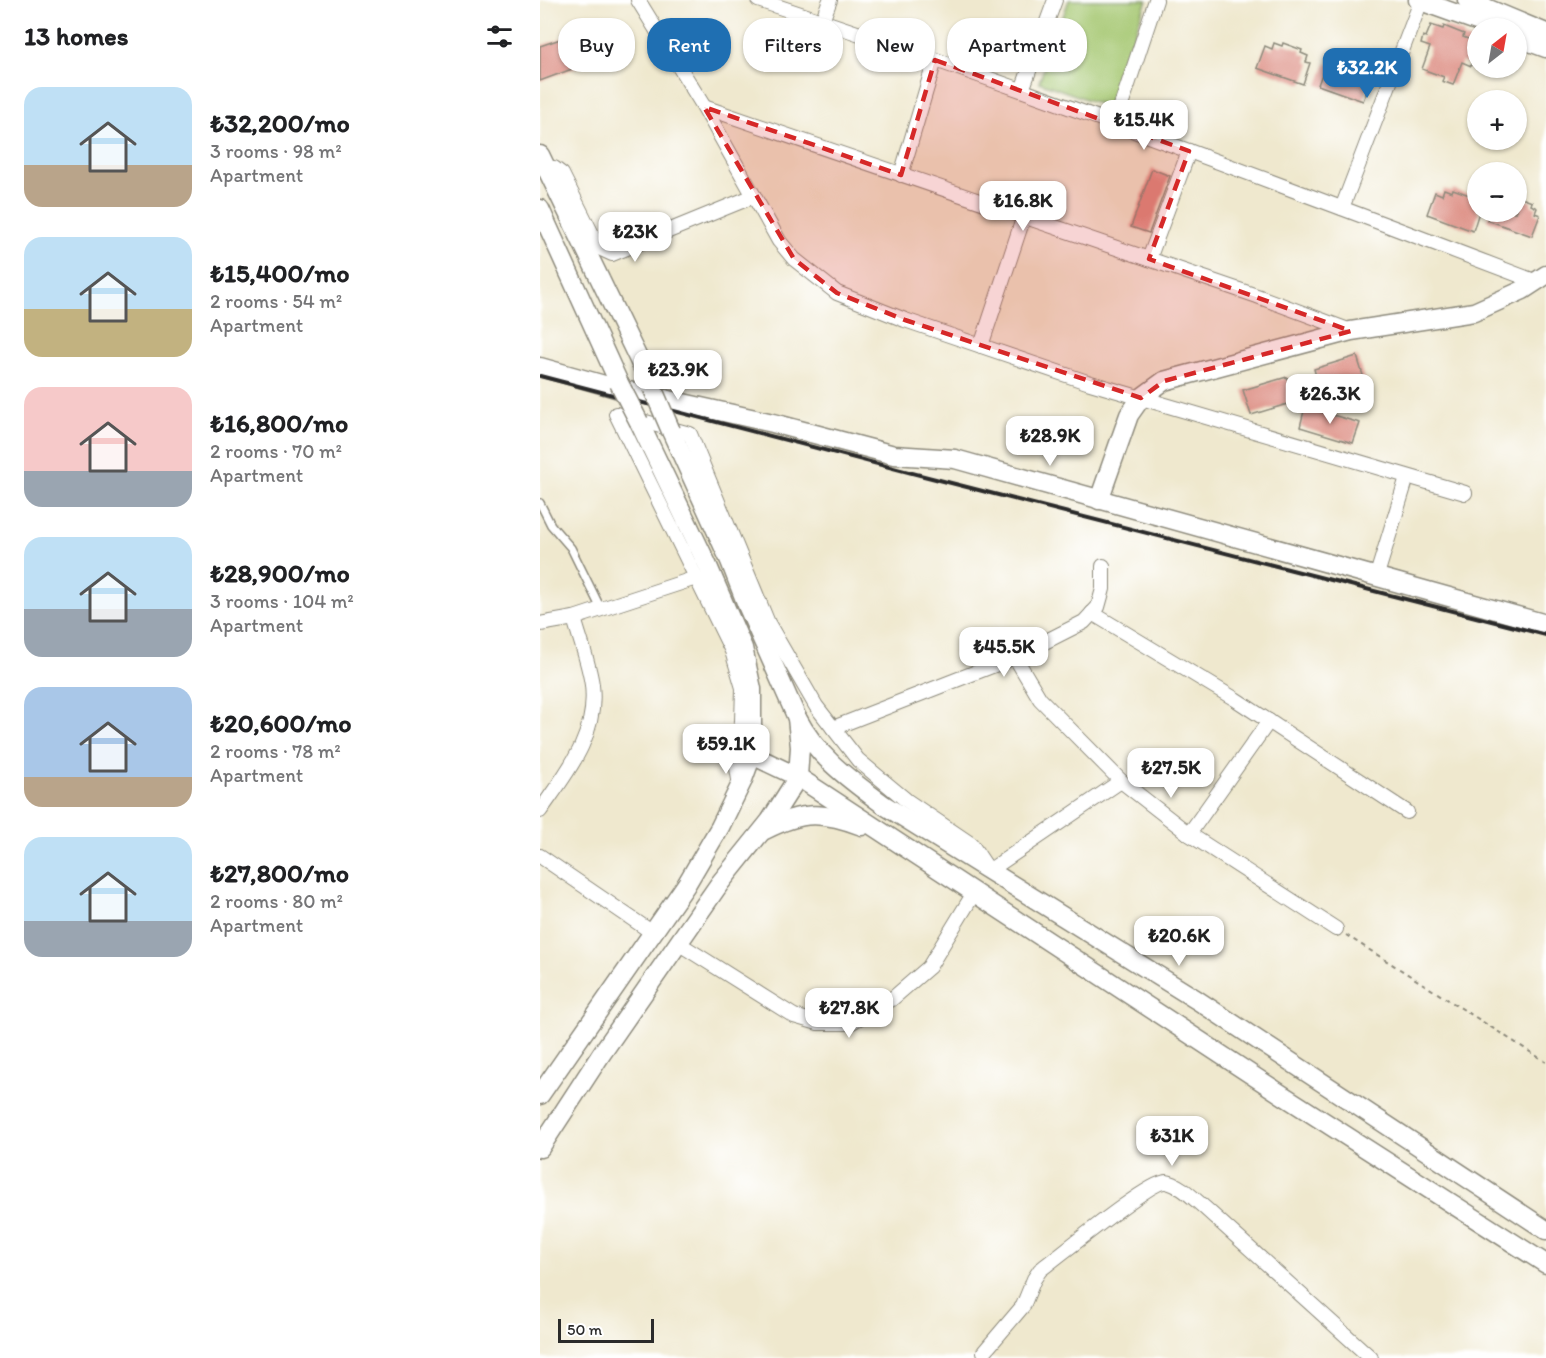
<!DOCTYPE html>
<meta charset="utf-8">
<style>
:root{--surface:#fff;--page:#f2f2f2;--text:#202124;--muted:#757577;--accent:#1f6fb2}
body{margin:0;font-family:Itim,sans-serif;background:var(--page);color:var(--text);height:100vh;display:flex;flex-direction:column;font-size:22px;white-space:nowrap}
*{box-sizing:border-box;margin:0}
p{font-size:20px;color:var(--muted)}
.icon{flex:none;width:33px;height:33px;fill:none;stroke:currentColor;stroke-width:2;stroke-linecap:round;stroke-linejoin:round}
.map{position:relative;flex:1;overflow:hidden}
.sheet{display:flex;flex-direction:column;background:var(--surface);width:540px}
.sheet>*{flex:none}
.banner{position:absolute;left:18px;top:18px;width:570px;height:54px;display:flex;gap:12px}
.needle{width:39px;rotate:31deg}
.controls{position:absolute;left:927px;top:18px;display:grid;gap:12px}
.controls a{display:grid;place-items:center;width:60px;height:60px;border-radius:50%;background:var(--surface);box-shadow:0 2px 4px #0004;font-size:30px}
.scale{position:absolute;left:18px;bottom:15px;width:96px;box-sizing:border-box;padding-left:6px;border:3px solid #2b2b2b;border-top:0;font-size:16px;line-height:21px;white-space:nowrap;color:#2b2b2b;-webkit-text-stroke:4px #fff;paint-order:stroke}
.price{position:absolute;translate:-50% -51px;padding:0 14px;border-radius:12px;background:#fff;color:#222;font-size:20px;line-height:39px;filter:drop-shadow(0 2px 3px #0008)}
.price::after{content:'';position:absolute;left:50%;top:36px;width:18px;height:14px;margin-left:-9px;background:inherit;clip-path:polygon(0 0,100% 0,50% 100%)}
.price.current{background:var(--accent);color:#fff}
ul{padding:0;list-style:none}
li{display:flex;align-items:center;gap:18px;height:150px;padding:0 24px}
li span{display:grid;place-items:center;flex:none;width:168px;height:120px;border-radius:18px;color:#555}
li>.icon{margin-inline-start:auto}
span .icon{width:72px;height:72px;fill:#fffc;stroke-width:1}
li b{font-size:26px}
h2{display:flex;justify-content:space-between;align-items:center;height:72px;padding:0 24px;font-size:26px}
.tag{padding:0 21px;border-radius:24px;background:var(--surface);box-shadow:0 2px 4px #0004;font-size:21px;line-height:54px}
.tag.current{background:var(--accent);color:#fff}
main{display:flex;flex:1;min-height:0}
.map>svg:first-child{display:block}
.green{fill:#a5c771;stroke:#68794e;stroke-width:1.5}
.building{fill:#dd8e83}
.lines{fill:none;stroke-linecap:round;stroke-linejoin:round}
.lane-casing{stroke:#8d8a7c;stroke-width:10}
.street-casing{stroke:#8d8a7c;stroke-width:16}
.secondary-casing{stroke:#8d8a7c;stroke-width:21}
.path{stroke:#8d8a7c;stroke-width:2;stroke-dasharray:4.5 4.5;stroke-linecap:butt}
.lane{stroke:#fff;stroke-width:7}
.street{stroke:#fff;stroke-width:14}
.secondary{stroke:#fff;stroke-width:18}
.rail{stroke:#2b2b2b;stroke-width:4}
.secondary-bridge-casing{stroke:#8d8a7c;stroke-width:21;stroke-linecap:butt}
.secondary-bridge{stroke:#fff;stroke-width:18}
.marked{fill:#d62828;fill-opacity:0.2;stroke:#d62828;stroke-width:4.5;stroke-dasharray:12 8;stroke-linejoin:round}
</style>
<main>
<section class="sheet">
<h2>13 homes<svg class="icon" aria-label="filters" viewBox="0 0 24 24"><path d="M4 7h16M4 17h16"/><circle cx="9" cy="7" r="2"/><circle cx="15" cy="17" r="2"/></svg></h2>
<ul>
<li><span style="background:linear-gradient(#bfe0f5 65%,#b9a48a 0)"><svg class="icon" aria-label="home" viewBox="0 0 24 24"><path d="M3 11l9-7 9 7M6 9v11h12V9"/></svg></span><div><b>₺32,200/mo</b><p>3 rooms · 98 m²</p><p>Apartment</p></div></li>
<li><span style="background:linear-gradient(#bfe0f5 60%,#c2b280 0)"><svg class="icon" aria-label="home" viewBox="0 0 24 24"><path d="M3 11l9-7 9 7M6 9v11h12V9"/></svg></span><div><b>₺15,400/mo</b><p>2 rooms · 54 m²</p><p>Apartment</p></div></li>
<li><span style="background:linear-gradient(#f6c9c9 70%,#9aa5b1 0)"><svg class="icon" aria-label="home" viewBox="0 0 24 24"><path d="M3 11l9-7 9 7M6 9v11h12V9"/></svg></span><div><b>₺16,800/mo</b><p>2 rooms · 70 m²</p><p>Apartment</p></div></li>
<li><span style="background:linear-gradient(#bfe0f5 60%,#9aa5b1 0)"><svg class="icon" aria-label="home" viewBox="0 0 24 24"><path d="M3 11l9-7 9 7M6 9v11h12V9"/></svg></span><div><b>₺28,900/mo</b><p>3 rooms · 104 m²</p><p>Apartment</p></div></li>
<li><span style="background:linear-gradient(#a9c7e8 75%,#b9a48a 0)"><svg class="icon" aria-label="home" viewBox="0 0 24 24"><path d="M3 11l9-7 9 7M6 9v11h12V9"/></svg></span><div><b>₺20,600/mo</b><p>2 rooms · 78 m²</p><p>Apartment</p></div></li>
<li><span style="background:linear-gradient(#bfe0f5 70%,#9aa5b1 0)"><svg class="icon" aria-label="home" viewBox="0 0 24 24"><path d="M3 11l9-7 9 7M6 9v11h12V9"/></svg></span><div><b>₺27,800/mo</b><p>2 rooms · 80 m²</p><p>Apartment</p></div></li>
</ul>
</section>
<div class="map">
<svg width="1006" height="1358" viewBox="0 0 1006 1358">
<rect width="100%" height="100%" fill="#fff"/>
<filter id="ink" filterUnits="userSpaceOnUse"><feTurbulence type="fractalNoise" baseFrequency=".0167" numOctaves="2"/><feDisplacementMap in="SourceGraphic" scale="12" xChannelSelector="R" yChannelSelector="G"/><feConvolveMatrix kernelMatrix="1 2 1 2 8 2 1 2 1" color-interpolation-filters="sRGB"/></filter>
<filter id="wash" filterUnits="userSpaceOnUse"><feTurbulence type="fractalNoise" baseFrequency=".008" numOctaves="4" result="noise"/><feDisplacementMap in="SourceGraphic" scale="24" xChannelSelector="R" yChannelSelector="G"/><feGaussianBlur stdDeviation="1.35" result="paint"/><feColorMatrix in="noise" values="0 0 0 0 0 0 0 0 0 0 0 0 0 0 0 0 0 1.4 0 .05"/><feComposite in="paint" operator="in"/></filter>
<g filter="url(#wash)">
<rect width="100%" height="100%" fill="#efe8ce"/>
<!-- green -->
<polygon class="green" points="529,0 607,0 568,107 499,82"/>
<g id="blocks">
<!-- building -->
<g class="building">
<polygon points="891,25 903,29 904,26 924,34 923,37 936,42 931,54 935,56 931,66 922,62 913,85 902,81 904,77 882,69 890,47 881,44 883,36 886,37"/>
<polygon points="29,36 40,66 0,81 0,46"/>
<polygon points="734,43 742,46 743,43 762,50 761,53 768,56 766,62 770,63 763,84 717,68 725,46 732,49"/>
<polygon points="794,60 802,63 803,60 823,67 821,71 828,73 826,79 831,80 823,101 778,85 786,63 793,65"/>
<polygon points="612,169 630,176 609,233 591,227"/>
<polygon points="904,189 912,192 913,189 932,196 931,200 938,202 936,208 939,212 933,231 887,214 895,192 902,195"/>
<polygon points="976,196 992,202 991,205 997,208 995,213 1000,215 992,236 947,220 950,212 976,212"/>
<polygon points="817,356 825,382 781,395 774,369"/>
<polygon points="747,377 754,402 711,415 703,390"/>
<polygon points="765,407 820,423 813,443 760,427"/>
</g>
</g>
</g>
<g filter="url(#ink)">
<use href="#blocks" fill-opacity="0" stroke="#8d8a7c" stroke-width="1.5"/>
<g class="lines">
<defs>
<polyline id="lane" points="0,503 11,525 31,548 61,609"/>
<g id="street">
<polyline points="98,0 164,107 239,241 254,259 297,293 365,320 547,382 925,493"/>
<path d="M 218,0 C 481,86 739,184 997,282"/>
<polyline points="282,21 290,0"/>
<polyline points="482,90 515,0"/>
<polyline points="164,107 717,296 811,331"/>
<polyline points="575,124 616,0"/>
<polyline points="7,169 14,168 22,174 59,248 72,254 214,196"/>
<polyline points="361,175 395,60"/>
<polyline points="802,208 881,1"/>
<polyline points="609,259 649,151"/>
<polyline points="441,346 484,216"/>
<polyline points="836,578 867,477"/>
<polyline points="552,613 695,699 867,812"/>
<polyline points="0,624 34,618 156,578"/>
<polyline points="475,657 500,699 581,781 649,834 796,929"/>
<polyline points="293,728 475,657 544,622 558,607 563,589 563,566"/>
<polyline points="200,785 196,763 202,721 203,688 192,651 76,414 150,434 228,623 276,706 318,760 366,800 431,844 445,865"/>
<path d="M 0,811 C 27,772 58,736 52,685 C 49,663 40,640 34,618"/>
<polyline points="649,834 729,721"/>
<polyline points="0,856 113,933"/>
<polyline points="450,870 581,781"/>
<polyline points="138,943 254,1016 278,1023 310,1023 352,999 389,967 434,893"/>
<path d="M 444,1352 L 483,1306 L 494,1279 L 500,1270 C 518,1257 611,1180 626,1182 C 640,1184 654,1199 665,1208 L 831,1358"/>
</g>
<g id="secondary">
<polyline points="878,0 956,28"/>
<polyline points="927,0 1006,33"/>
<polyline points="976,37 1006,48"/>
<polyline points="0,155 112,387"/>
<polyline points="0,209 79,383"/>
<polyline points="0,367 75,388 233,423 354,455 415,459 1006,624"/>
<polyline points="559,500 589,415 601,398 624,381 811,331 934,312 983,290 1006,275"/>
<path d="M 257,718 C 278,758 309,779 344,805 L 657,1000 L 1006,1230"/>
<polyline points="212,755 258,777 741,1094 1006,1264"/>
<path d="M 225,830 C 262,811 283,811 322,826"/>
<polyline points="0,1095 146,885 180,827 202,782 212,755 212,689 203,648 167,564 99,422"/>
<polyline points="0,1148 62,1053 180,883 230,821 258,777 260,747 257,718 207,605 190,561 131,431"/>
</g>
</defs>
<!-- lane casing -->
<use href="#lane" class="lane-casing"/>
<!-- street casing -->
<use href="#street" class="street-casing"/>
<!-- secondary casing -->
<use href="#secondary" class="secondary-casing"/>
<!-- path -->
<polyline class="path" points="806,935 1006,1062"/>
<!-- lane -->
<use href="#lane" class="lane"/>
<!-- street -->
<use href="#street" class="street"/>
<!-- secondary -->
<use href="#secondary" class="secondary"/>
<!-- rail -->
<polyline class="rail" points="0,376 376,474 1006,635"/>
<defs>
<g id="secondary-bridge">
<polyline points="79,383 99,422"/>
<polyline points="112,387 131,431"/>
</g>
</defs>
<!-- secondary-bridge casing -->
<use href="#secondary-bridge" class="secondary-bridge-casing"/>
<!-- secondary-bridge -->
<use href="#secondary-bridge" class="secondary-bridge"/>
</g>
</g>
<!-- marked area -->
<path class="marked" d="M 395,60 L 649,151 L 609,259 L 811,331 L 624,381 L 601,398 L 365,320 L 297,293 L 254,259 L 164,107 L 361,175 Z"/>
</svg>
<div class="controls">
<a><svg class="needle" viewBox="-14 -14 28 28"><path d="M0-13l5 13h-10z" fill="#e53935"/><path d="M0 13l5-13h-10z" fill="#757577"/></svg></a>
<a>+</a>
<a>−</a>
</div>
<div class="scale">50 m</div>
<b class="price current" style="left:827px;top:99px">₺32.2K</b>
<b class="price" style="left:604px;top:151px">₺15.4K</b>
<b class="price" style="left:483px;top:232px">₺16.8K</b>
<b class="price" style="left:95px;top:263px">₺23K</b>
<b class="price" style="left:138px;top:401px">₺23.9K</b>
<b class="price" style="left:790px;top:425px">₺26.3K</b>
<b class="price" style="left:510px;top:467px">₺28.9K</b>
<b class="price" style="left:464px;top:678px">₺45.5K</b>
<b class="price" style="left:186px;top:775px">₺59.1K</b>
<b class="price" style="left:631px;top:799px">₺27.5K</b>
<b class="price" style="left:639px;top:967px">₺20.6K</b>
<b class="price" style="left:309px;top:1039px">₺27.8K</b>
<b class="price" style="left:632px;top:1167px">₺31K</b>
<div class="banner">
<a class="tag">Buy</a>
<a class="tag current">Rent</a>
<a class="tag">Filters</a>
<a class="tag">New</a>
<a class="tag">Apartment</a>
</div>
</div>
</main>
